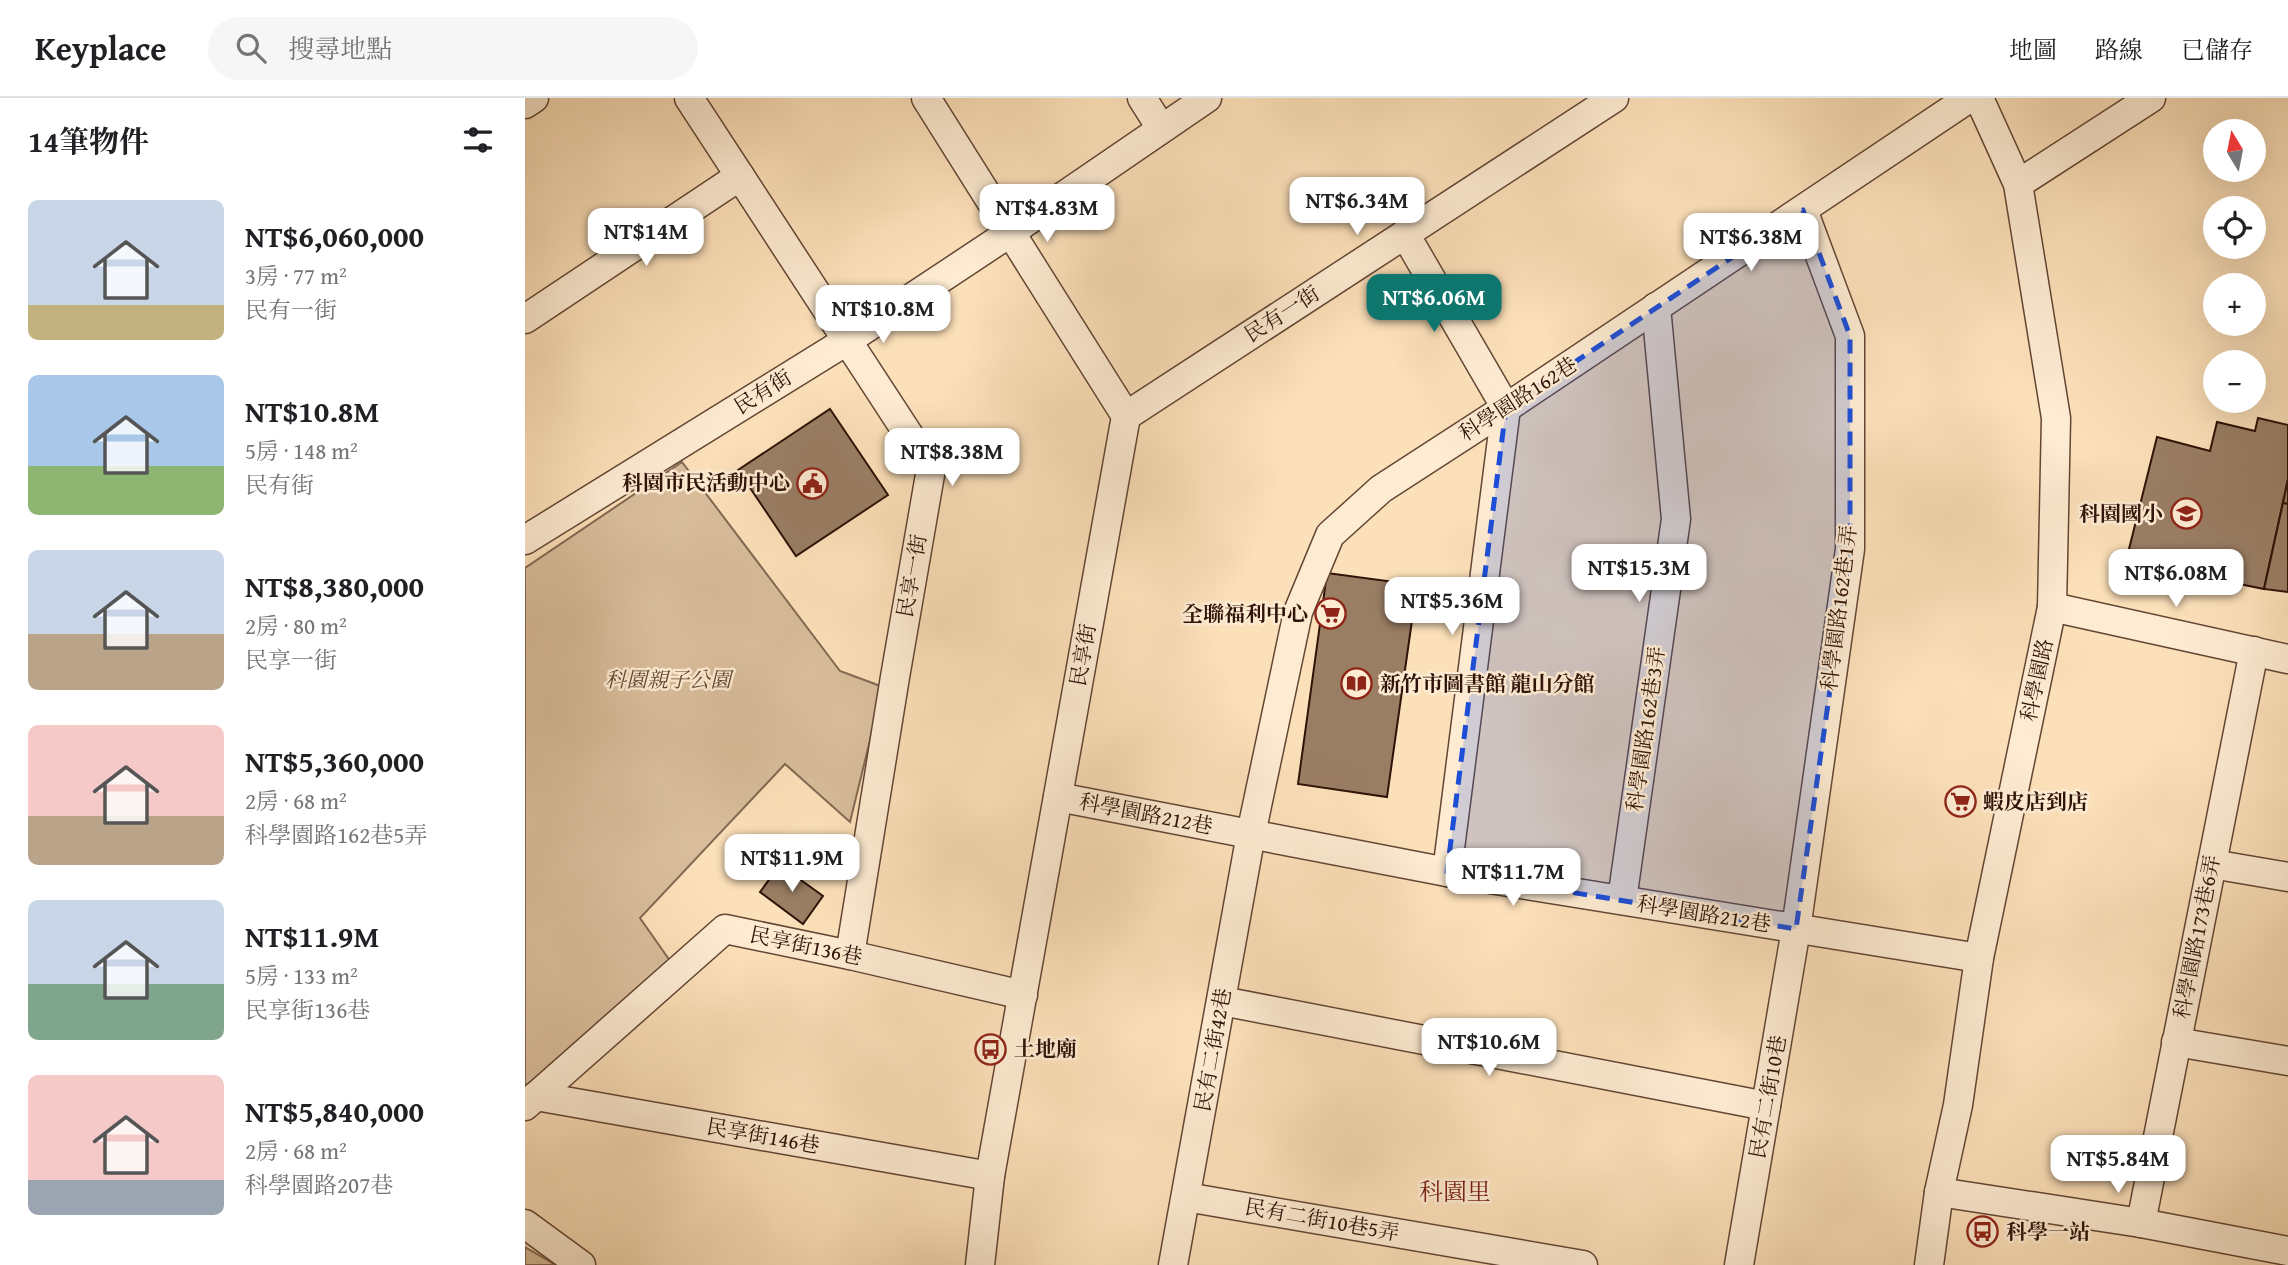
<!DOCTYPE html>
<html lang="zh-TW">
<meta charset="utf-8">
<style>
:root{--surface:#fff;--page:#f6f6f6;--text:#202124;--muted:#757577;--line:#e0e0e0;--accent:#0f766e}
body{margin:0;font-family:"Gentium Book Plus","Noto Serif TC",serif;background:var(--page);color:var(--text);height:100vh;display:flex;flex-direction:column;font-size:26px;white-space:nowrap}
*{box-sizing:border-box;margin:0}
p{font-size:23px;color:var(--muted)}
.icon{flex:none;width:38px;height:38px;fill:none;stroke:currentColor;stroke-width:2;stroke-linecap:round;stroke-linejoin:round}
.map{position:relative;flex:1;overflow:hidden}
.panel{display:flex;flex-direction:column;background:var(--surface);width:525px}
.panel>*{flex:none}
.needle{width:46px;rotate:350deg}
.buttons{position:absolute;left:1678px;top:21px;display:grid;gap:14px}
.buttons a{display:grid;place-items:center;width:63px;height:63px;border-radius:50%;background:var(--surface);box-shadow:0 7px 28px #0002;font-size:35px}
.price{position:absolute;translate:-50% -60px;padding:0 16px;border-radius:14px;background:#fff;color:#222;font-size:23px;line-height:46px;filter:drop-shadow(0 2px 4px #0008)}
.price::after{content:'';position:absolute;left:50%;top:42px;width:21px;height:16px;margin-left:-10px;background:inherit;clip-path:polygon(0 0,100% 0,50% 100%)}
.price.selected{background:var(--accent);color:#fff}
ul{padding:0;list-style:none}
li{display:flex;align-items:center;gap:21px;height:175px;padding:0 28px}
li span{display:grid;place-items:center;flex:none;width:196px;height:140px;border-radius:10px;color:#555}
li>.icon{margin-inline-start:auto}
span .icon{width:84px;height:84px;fill:#fffc;stroke-width:1}
li b{font-size:30px}
h2{display:flex;justify-content:space-between;align-items:center;height:84px;padding:0 28px;font-size:30px}
header{display:flex;align-items:center;gap:42px;box-sizing:border-box;height:98px;padding:0 35px;background:var(--surface);border-bottom:2px solid var(--line)}
header strong{font-size:33px}
nav{display:flex;gap:38px;margin-inline-start:auto;font-size:24px}
.search{width:490px;height:63px;background:var(--page);display:flex;align-items:center;gap:18px;box-sizing:border-box;padding:0 24px;border-radius:38px;color:var(--muted);font-size:26px}
main{display:flex;flex:1;min-height:0}
.map>svg:first-child{display:block}
.green{fill:#d9bd9b;stroke:#846852;stroke-width:2}
.building{fill:#9a7e64;stroke:#301308;stroke-width:2}
.lines{fill:none;stroke-linecap:round;stroke-linejoin:round}
.street-casing{stroke:#634634;stroke-width:31}
.street{stroke:#fdebd2;stroke-width:28}
.marked{fill:#1d4ed8;fill-opacity:0.2;stroke:#1d4ed8;stroke-width:5;stroke-dasharray:14 9;stroke-linejoin:round}
.labels{text-anchor:middle;stroke-width:5;stroke-linejoin:round;paint-order:stroke}
.street-label{font-size:21px;fill:#301308;stroke:#fdebd2}
.poi-label{font-size:21px;font-weight:bold;fill:#301308;stroke:#fdebd2;text-anchor:start}
.park-label{font-size:21px;font-style:italic;fill:#634634;stroke:#fdebd2}
.quarter-label{font-size:24px;fill:#7a1f14;stroke:#fdebd2}
</style>
<header>
<strong>Keyplace</strong>
<div class="search"><svg class="icon" aria-label="search" viewBox="0 0 24 24"><circle cx="10" cy="10" r="6"/><path d="M15 15l6 6"/></svg>搜尋地點</div>
<nav><a>地圖</a><a>路線</a><a>已儲存</a></nav>
</header>
<main>
<section class="panel">
<h2>14筆物件<svg class="icon" aria-label="filters" viewBox="0 0 24 24"><path d="M4 7h16M4 17h16"/><circle cx="9" cy="7" r="2"/><circle cx="15" cy="17" r="2"/></svg></h2>
<ul>
<li><span style="background:linear-gradient(#c9d6e8 75%,#c2b280 0)"><svg class="icon" aria-label="home" viewBox="0 0 24 24"><path d="M3 11l9-7 9 7M6 9v11h12V9"/></svg></span><div><b>NT$6,060,000</b><p>3房 · 77 m²</p><p>民有一街</p></div></li>
<li><span style="background:linear-gradient(#a9c7e8 65%,#8fb573 0)"><svg class="icon" aria-label="home" viewBox="0 0 24 24"><path d="M3 11l9-7 9 7M6 9v11h12V9"/></svg></span><div><b>NT$10.8M</b><p>5房 · 148 m²</p><p>民有街</p></div></li>
<li><span style="background:linear-gradient(#c9d6e8 60%,#b9a48a 0)"><svg class="icon" aria-label="home" viewBox="0 0 24 24"><path d="M3 11l9-7 9 7M6 9v11h12V9"/></svg></span><div><b>NT$8,380,000</b><p>2房 · 80 m²</p><p>民享一街</p></div></li>
<li><span style="background:linear-gradient(#f6c9c9 65%,#b9a48a 0)"><svg class="icon" aria-label="home" viewBox="0 0 24 24"><path d="M3 11l9-7 9 7M6 9v11h12V9"/></svg></span><div><b>NT$5,360,000</b><p>2房 · 68 m²</p><p>科學園路162巷5弄</p></div></li>
<li><span style="background:linear-gradient(#c9d6e8 60%,#7fa58c 0)"><svg class="icon" aria-label="home" viewBox="0 0 24 24"><path d="M3 11l9-7 9 7M6 9v11h12V9"/></svg></span><div><b>NT$11.9M</b><p>5房 · 133 m²</p><p>民享街136巷</p></div></li>
<li><span style="background:linear-gradient(#f6c9c9 75%,#9aa5b1 0)"><svg class="icon" aria-label="home" viewBox="0 0 24 24"><path d="M3 11l9-7 9 7M6 9v11h12V9"/></svg></span><div><b>NT$5,840,000</b><p>2房 · 68 m²</p><p>科學園路207巷</p></div></li>
</ul>
</section>
<div class="map">
<svg width="1763" height="1167" viewBox="0 0 1763 1167">
<rect width="100%" height="100%" fill="#fce0b9"/>
<filter id="stains"><feTurbulence type="fractalNoise" baseFrequency=".00286" numOctaves="4"/><feColorMatrix values="0 0 0 0 .2 0 0 0 0 .09 0 0 0 0 .02 0 0 0 .5 -.17"/></filter>
<radialGradient id="worn" r=".72"><stop offset=".6" stop-color="#630" stop-opacity="0"/><stop offset="1" stop-color="#630" stop-opacity=".3"/></radialGradient>
<!-- green -->
<g class="green">
<polygon points="157,364 315,573 358,589 325,724 260,666 115,820 148,867 0,993 0,470"/>
<polygon points="0,1149 31,1167 0,1167"/>
</g>
<!-- building -->
<g class="building">
<polygon points="305,311 363,397 271,458 213,372"/>
<polygon points="1733,320 1763,327 1763,381 1739,491 1601,463 1632,339 1685,353 1692,324 1730,333"/>
<polygon points="1763,381 1763,406 1758,405"/>
<polygon points="1758,405 1763,406 1763,494 1739,491"/>
<polygon points="802,475 892,487 862,699 773,686"/>
<polygon points="255,767 298,798 278,826 235,794"/>
</g>
<g class="lines">
<defs>
<g id="street">
<polyline points="164,0 406,371 370,579 325,857"/>
<polyline points="401,0 601,318 465,1078 455,1167"/>
<polyline points="617,0 636,30"/>
<polyline points="0,6 9,0"/>
<polyline points="1493,86 1626,0"/>
<polyline points="880,136 981,310"/>
<polyline points="0,221 215,78"/>
<polyline points="601,318 1089,0"/>
<polyline points="0,442 323,242 486,134 682,0"/>
<polyline points="1527,509 1763,561"/>
<polyline points="533,699 922,774 1454,860"/>
<polyline points="1687,766 1763,779"/>
<polyline points="922,774 981,310"/>
<polyline points="1097,802 1151,421 1131,209"/>
<polyline points="697,903 1241,1008"/>
<polyline points="1651,944 1763,963"/>
<polyline points="11,998 465,1078"/>
<polyline points="0,1008 200,831 325,857 498,897"/>
<polyline points="1414,1094 1616,1125 1763,1153"/>
<polyline points="661,1099 1058,1167"/>
<polyline points="1616,1125 1729,553"/>
<polyline points="0,1126 56,1167"/>
<polyline points="648,1167 726,736 773,514 805,437 856,391 981,310 1444,0"/>
<polyline points="1214,1167 1271,831 1325,451 1325,238 1278,112"/>
<polyline points="1404,1167 1414,1094 1433,1007 1454,860 1527,509 1531,320 1493,86 1454,0"/>
</g>
</defs>
<!-- street casing -->
<use href="#street" class="street-casing"/>
<!-- street -->
<use href="#street" class="street"/>
</g>
<!-- marked area -->
<path class="marked" d="M 1278,112 L 1325,238 L 1325,451 L 1271,831 L 922,774 L 981,310 Z"/>
<!-- icons -->
<defs>
<symbol id="civic-ring" viewBox="-11 -11 22 22"><circle r="9.5" fill="#fdebd2" stroke="#8f2418" stroke-width="1.5"/><path d="M-.6-6.5H3V-4.5H.6V-3L4-1V1h2V6H-6V1h2V-1L-.6-3ZM-1.2 2.5V6h2.4V2.5Z" fill="#8f2418"/></symbol>
<symbol id="school-ring" viewBox="-11 -11 22 22"><circle r="9.5" fill="#fdebd2" stroke="#8f2418" stroke-width="1.5"/><path d="M0-5L7-2L0 1L-7-2ZM-4 1L0 2.5L4 1V4Q0 6-4 4Z" fill="#8f2418"/></symbol>
<symbol id="supermarket-ring" viewBox="-11 -11 22 22"><circle r="9.5" fill="#fdebd2" stroke="#8f2418" stroke-width="1.5"/><path d="M-6-5.5h2.5l.6 2H6L4.5 2H-2.5L-4.4-4H-6ZM-1.5 3.2a1.3 1.3 0 1 0 .1 0ZM3 3.2a1.3 1.3 0 1 0 .1 0Z" fill="#8f2418"/></symbol>
<symbol id="library-ring" viewBox="-11 -11 22 22"><circle r="9.5" fill="#fdebd2" stroke="#8f2418" stroke-width="1.5"/><path d="M-6-4Q-3-5.5-.7-3.5V5Q-3 3-6 4ZM6-4Q3-5.5 .7-3.5V5Q3 3 6 4Z" fill="#8f2418"/></symbol>
<symbol id="bus-ring" viewBox="-11 -11 22 22"><circle r="9.5" fill="#fdebd2" stroke="#8f2418" stroke-width="1.5"/><path d="M-5-6H5V4H4V6H2V4H-2V6H-4V4H-5ZM-3.5-4V0h7V-4ZM-3.5 1.2v1.5H-2V1.2ZM2 1.2v1.5H3.5V1.2Z" fill="#8f2418"/></symbol>
</defs>
<g fill-rule="evenodd">
<use href="#civic-ring" x="270" y="368" width="35" height="35"/>
<use href="#school-ring" x="1644" y="398" width="35" height="35"/>
<use href="#supermarket-ring" x="788" y="498" width="35" height="35"/>
<use href="#library-ring" x="814" y="568" width="35" height="35"/>
<use href="#supermarket-ring" x="1418" y="686" width="35" height="35"/>
<use href="#bus-ring" x="448" y="934" width="35" height="35"/>
<use href="#bus-ring" x="1440" y="1116" width="35" height="35"/>
</g>
<g class="labels">
<!-- street labels -->
<g class="street-label">
<text transform="translate(757 216) rotate(-33)" y="7">民有一街</text>
<text transform="translate(238 294) rotate(-32)" y="7">民有街</text>
<text transform="translate(993 301) rotate(-33)" y="7">科學園路162巷</text>
<text transform="translate(387 478) rotate(-80)" y="7">民享一街</text>
<text transform="translate(1314 510) rotate(-83)" y="7">科學園路162巷1弄</text>
<text transform="translate(558 557) rotate(-80)" y="7">民享街</text>
<text transform="translate(1512 582) rotate(-78)" y="7">科學園路</text>
<text transform="translate(1121 631) rotate(-82)" y="7">科學園路162巷3弄</text>
<text transform="translate(621 716) rotate(11)" y="7">科學園路212巷</text>
<text transform="translate(1179 816) rotate(9)" y="7">科學園路212巷</text>
<text transform="translate(1672 839) rotate(-79)" y="7">科學園路173巷6弄</text>
<text transform="translate(281 848) rotate(12)" y="7">民享街136巷</text>
<text transform="translate(688 952) rotate(-80)" y="7">民有二街42巷</text>
<text transform="translate(1243 999) rotate(-80)" y="7">民有二街10巷</text>
<text transform="translate(238 1038) rotate(10)" y="7">民享街146巷</text>
<text transform="translate(797 1122) rotate(10)" y="7">民有二街10巷5弄</text>
</g>
<!-- poi labels -->
<g class="poi-label">
<text x="265" y="392" text-anchor="end">科園市民活動中心</text>
<text x="1638" y="423" text-anchor="end">科園國小</text>
<text x="783" y="523" text-anchor="end">全聯福利中心</text>
<text x="855" y="593">新竹市圖書館 龍山分館</text>
<text x="1458" y="711">蝦皮店到店</text>
<text x="489" y="958">土地廟</text>
<text x="1481" y="1141">科學一站</text>
</g>
<!-- park labels -->
<g class="park-label">
<text x="143" y="589">科園親子公園</text>
</g>
<!-- quarter labels -->
<g class="quarter-label">
<text x="930" y="1102">科園里</text>
</g>
</g>
<rect width="100%" height="100%" filter="url(#stains)"/>
<rect width="100%" height="100%" fill="url(#worn)"/>
</svg>
<div class="buttons">
<a><svg class="needle" viewBox="-14 -14 28 28"><path d="M0-13l5 13h-10z" fill="#e53935"/><path d="M0 13l5-13h-10z" fill="#757577"/></svg></a>
<a><svg class="icon" aria-label="locate" viewBox="0 0 24 24"><circle cx="12" cy="12" r="6"/><path d="M12 2v4M12 18v4M2 12h4M18 12h4"/></svg></a>
<a>+</a>
<a>−</a>
</div>
<b class="price" style="left:832px;top:139px">NT$6.34M</b>
<b class="price" style="left:522px;top:146px">NT$4.83M</b>
<b class="price" style="left:121px;top:170px">NT$14M</b>
<b class="price" style="left:1226px;top:175px">NT$6.38M</b>
<b class="price selected" style="left:909px;top:236px">NT$6.06M</b>
<b class="price" style="left:358px;top:247px">NT$10.8M</b>
<b class="price" style="left:427px;top:390px">NT$8.38M</b>
<b class="price" style="left:1114px;top:506px">NT$15.3M</b>
<b class="price" style="left:1651px;top:511px">NT$6.08M</b>
<b class="price" style="left:927px;top:539px">NT$5.36M</b>
<b class="price" style="left:267px;top:796px">NT$11.9M</b>
<b class="price" style="left:988px;top:810px">NT$11.7M</b>
<b class="price" style="left:964px;top:980px">NT$10.6M</b>
<b class="price" style="left:1593px;top:1097px">NT$5.84M</b>
</div>
</main>
